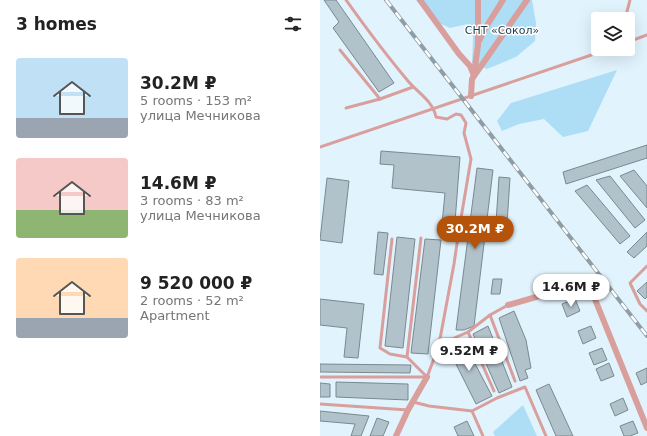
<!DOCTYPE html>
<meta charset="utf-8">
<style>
:root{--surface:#fff;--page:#f2f2f2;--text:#222;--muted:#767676;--accent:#b45309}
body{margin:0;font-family:"DejaVu Sans",sans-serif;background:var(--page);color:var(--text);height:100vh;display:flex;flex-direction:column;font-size:15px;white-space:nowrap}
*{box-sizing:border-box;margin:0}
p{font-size:13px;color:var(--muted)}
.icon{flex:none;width:22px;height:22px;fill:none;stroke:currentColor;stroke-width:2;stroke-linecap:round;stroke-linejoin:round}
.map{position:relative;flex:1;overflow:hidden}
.details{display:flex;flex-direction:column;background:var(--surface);width:320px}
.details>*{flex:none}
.buttons{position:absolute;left:271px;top:12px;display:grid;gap:8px}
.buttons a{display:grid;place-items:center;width:44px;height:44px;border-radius:4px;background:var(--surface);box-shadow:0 4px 16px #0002;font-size:20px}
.price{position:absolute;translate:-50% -34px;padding:0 9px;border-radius:14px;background:#fff;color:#222;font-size:13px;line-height:26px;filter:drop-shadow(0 1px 2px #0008)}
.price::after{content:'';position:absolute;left:50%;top:24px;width:12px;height:9px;margin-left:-6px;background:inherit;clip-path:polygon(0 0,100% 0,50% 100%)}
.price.active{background:var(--accent);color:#fff}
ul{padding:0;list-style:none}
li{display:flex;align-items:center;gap:12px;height:100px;padding:0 16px}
li span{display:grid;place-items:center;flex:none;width:112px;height:80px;border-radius:4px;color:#555}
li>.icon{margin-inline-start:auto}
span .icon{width:48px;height:48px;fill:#fffc;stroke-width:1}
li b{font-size:17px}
h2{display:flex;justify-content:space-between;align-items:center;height:48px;padding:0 16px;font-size:17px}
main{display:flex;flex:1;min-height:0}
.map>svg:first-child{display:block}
.green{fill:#addef6}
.building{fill:#b1c2cb;stroke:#798991}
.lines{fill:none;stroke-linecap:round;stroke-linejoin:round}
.lane{stroke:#d99f9c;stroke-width:3}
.street{stroke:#d99f9c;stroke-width:6}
.rail-casing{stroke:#909da4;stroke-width:4}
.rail{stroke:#fff;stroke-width:2.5;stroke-dasharray:8;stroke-linecap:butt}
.labels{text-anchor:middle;stroke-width:3;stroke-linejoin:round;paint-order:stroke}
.park-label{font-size:11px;fill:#193d4d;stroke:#fff}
</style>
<main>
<section class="details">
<h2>3 homes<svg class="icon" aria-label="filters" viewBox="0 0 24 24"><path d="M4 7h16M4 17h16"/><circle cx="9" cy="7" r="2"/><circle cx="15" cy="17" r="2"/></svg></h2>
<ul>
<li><span style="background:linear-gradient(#bfe0f5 75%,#9aa5b1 0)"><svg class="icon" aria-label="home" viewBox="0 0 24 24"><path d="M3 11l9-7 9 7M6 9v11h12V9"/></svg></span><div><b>30.2M ₽</b><p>5 rooms · 153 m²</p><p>улица Мечникова</p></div></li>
<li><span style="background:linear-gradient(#f6c9c9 65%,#8fb573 0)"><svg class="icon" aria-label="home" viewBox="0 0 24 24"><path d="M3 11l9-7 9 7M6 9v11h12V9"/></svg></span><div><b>14.6M ₽</b><p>3 rooms · 83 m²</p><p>улица Мечникова</p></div></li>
<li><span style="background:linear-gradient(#ffd9b3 75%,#9aa5b1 0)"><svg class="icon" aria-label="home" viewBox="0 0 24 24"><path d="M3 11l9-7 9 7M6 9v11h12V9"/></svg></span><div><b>9 520 000 ₽</b><p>2 rooms · 52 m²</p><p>Apartment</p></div></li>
</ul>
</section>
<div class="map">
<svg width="327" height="436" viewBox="0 0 327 436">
<rect width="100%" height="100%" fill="#e1f3fd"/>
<!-- green -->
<g class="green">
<polygon points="96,0 212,0 216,23 215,41 196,57 167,69 152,63 153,37 148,24 130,28 112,20"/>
<polygon points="297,70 268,131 243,137 224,119 199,124 182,131 177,121 191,103"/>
<polygon points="203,405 217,436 175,436 173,432"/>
</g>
<!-- building -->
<g class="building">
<polygon points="4,0 16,0 74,83 59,92 13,28 19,22"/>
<polygon points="327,145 327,158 246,184 243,172"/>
<polygon points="61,151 140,157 134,235 121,234 125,193 72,188 74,165 60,164"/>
<polygon points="157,168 173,170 154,326 144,330 136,330"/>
<polygon points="314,170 327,186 327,208 300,176"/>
<polygon points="290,176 325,220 315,228 276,180"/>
<polygon points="179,177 190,178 186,239 175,238"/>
<polygon points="7,178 29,181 22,243 0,240"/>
<polygon points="267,185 310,236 300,244 255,191"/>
<polygon points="58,232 68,233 63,275 54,274"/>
<polygon points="327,232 327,246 314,258 307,252"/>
<polygon points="77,237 95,239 83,348 65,346"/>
<polygon points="105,239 121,240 108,354 91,353"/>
<polygon points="173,279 182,279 180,294 171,294"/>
<polygon points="327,282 327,297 325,299 317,291"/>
<polygon points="0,299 44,304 38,358 24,357 27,328 0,325"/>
<polygon points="255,299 260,311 247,317 242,304"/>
<polygon points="194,311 206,340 211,368 205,370 208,378 200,381 179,318"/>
<polygon points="168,326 192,387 179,393 153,334"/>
<polygon points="271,326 276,338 263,344 258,331"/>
<polygon points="142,339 172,396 156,404 127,346"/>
<polygon points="282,348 287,360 274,365 269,353"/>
<polygon points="289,363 294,376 281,381 276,369"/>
<polygon points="0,364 91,365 90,373 0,372"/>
<polygon points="327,368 327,382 321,385 316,373"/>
<polygon points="16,382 88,384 88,400 16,397"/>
<polygon points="0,383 10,384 10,397 0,397"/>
<polygon points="229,384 253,436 236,436 216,390"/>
<polygon points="303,398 308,410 295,416 290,404"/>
<polygon points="0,411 49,416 41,436 31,436 35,424 0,421"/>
<polygon points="57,418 69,422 63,436 50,436"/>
<polygon points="147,421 154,436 138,436 134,427"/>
<polygon points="313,421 318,433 310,436 304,436 300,426"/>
</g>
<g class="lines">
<!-- lane -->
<g class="lane">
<path d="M 26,0 C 46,28 66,55 88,81 C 98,93 113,101 116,117 L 127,119 L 136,114 L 141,115 L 146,123 L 144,133 L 151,159 L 139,230 L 134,264 L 120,339 L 115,356 L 107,377"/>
<polyline points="305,19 310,0"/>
<polyline points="308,42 327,35"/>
<polyline points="20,50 60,99 93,87"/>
<polyline points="26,108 60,99"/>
<polyline points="0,147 289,49"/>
<polyline points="101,238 87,357 107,377"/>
<polyline points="72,239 60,348 70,354 87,357"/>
<polyline points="327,266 310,283 320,304 327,311"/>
<polyline points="170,315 195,381"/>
<polyline points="148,332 170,315 188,305"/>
<polyline points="120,339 132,339 148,332 174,391"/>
<polyline points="0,377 107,377"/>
<polyline points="93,402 109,406 152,411 163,436"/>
<polyline points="0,404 88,410"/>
<polyline points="152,411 177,398 205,387 226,436"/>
</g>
<!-- street -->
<g class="street">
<polyline points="100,0 139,54 150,66 154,76"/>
<polyline points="159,41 166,27 183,0"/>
<polyline points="154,74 158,45 158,0"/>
<polyline points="151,96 152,79 207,0"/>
<polyline points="188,305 268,282 327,428"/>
<polyline points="76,436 88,410 107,377"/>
</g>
<defs>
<polyline id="rail" points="66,0 327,336"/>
</defs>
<!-- rail casing -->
<use href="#rail" class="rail-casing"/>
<!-- rail -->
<use href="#rail" class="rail"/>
</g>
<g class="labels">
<!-- park labels -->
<g class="park-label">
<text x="182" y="34">СНТ «Сокол»</text>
</g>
</g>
</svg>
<div class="buttons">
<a><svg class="icon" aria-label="layers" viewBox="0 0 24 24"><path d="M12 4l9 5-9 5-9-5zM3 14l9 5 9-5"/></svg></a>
</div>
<b class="price active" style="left:155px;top:250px">30.2M ₽</b>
<b class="price" style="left:251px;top:308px">14.6M ₽</b>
<b class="price" style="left:149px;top:372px">9.52M ₽</b>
</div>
</main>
